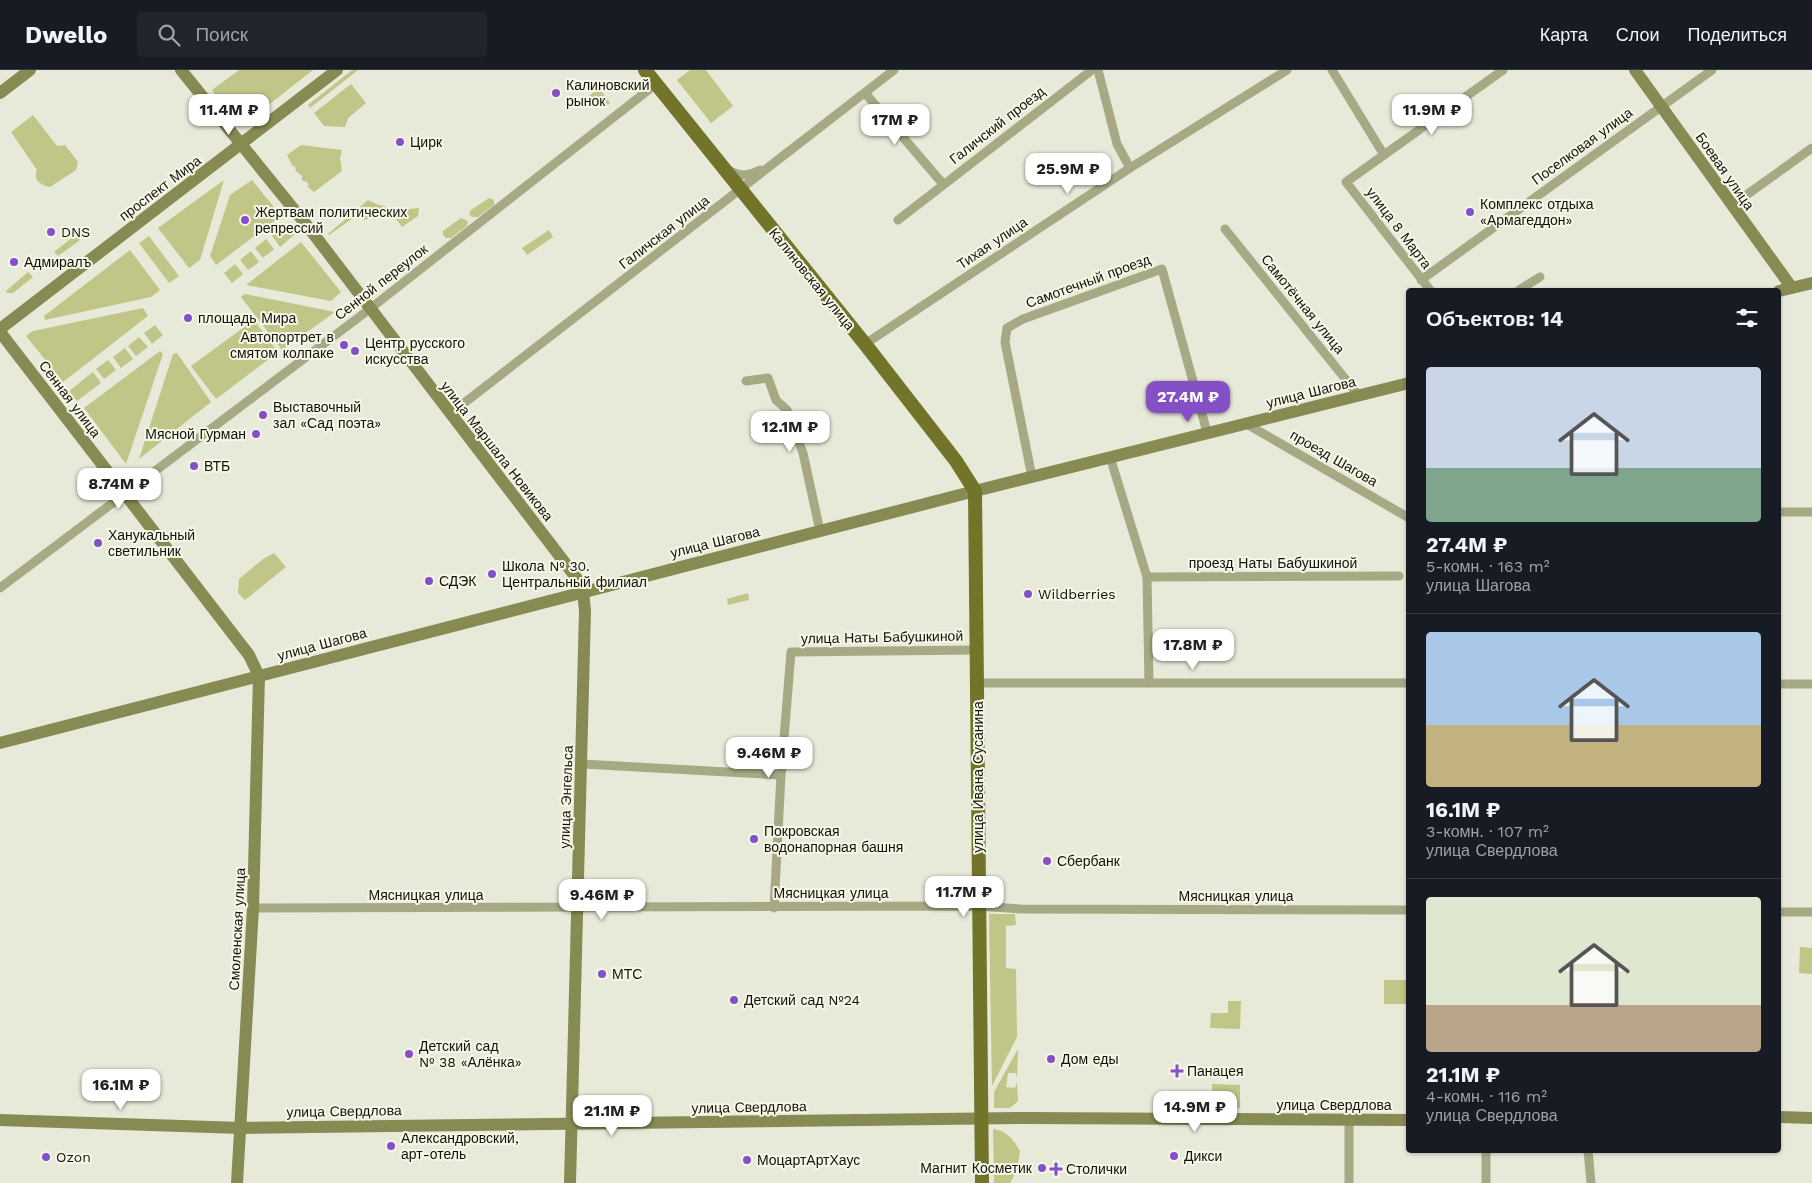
<!DOCTYPE html>
<html lang="ru">
<meta charset="utf-8">
<style>
:root{--surface:#171b24;--page:#20242c;--text:#f1f3f6;--muted:#9ea1a6;--line:#363941;--accent:#854fc6}
body{margin:0;font-family:"Work Sans",sans-serif;background:var(--page);color:var(--text);height:100vh;display:flex;flex-direction:column;font-size:19px;white-space:nowrap}
*{box-sizing:border-box;margin:0}
p{font-size:16px;color:var(--muted)}
.icon{flex:none;width:28px;height:28px;fill:none;stroke:currentColor;stroke-width:2;stroke-linecap:round;stroke-linejoin:round}
.map{position:relative;flex:1;overflow:hidden}
.details{position:absolute;left:1406px;top:218px;width:375px;height:865px;display:flex;flex-direction:column;background:var(--surface);border-radius:5px;box-shadow:0 1px 4px #0004}
.details>*{flex:none}
.price{position:absolute;translate:-50% -42px;padding:0 11px;border-radius:10px;background:#fff;color:#222;font-size:16px;line-height:32px;filter:drop-shadow(0 1px 2px #0008)}
.price::after{content:'';position:absolute;left:50%;top:30px;width:15px;height:11px;margin-left:-8px;background:inherit;clip-path:polygon(0 0,100% 0,50% 100%)}
.price.on{background:var(--accent);color:#fff}
ul{padding:0;list-style:none}
li{display:grid;align-content:center;gap:10px;height:265px;padding:0 20px}
li+li{border-top:1px solid var(--line)}
li span{display:grid;place-items:center;height:155px;border-radius:5px;color:#555}
li>.icon{margin-inline-start:auto}
span .icon{width:90px;height:90px;fill:#fffc;stroke-width:1}
li b{font-size:21px}
h2{display:flex;justify-content:space-between;align-items:center;height:60px;padding:0 20px;font-size:21px}
header{display:flex;align-items:center;gap:30px;box-sizing:border-box;height:70px;padding:0 25px;background:var(--surface);border-bottom:1px solid var(--line)}
header strong{font-size:24px}
nav{display:flex;gap:28px;margin-inline-start:auto;font-size:18px}
.search{width:350px;height:45px;background:var(--page);display:flex;align-items:center;gap:12px;box-sizing:border-box;padding:0 18px;border-radius:5px;color:var(--muted);font-size:19px}
.map>svg:first-child{display:block}
.green{fill:#c1c587}
.lines{fill:none;stroke-linecap:round;stroke-linejoin:round}
.street{stroke:#a6a984;stroke-width:9}
.secondary{stroke:#878a52;stroke-width:12}
.primary{stroke:#717429;stroke-width:14}
.poi-dot{fill:#854fc6;stroke:#f6f7e6;stroke-width:2}
.labels{text-anchor:middle;stroke-width:4;stroke-linejoin:round;paint-order:stroke}
.poi-label{font-size:14px;fill:#11120c;stroke:#f6f7e6;text-anchor:start}
.street-label{font-size:14px;fill:#11120c;stroke:#f6f7e6}
</style>
<header>
<strong>Dwello</strong>
<div class="search"><svg class="icon" aria-label="search" viewBox="0 0 24 24"><circle cx="10" cy="10" r="6"/><path d="M15 15l6 6"/></svg>Поиск</div>
<nav><a>Карта</a><a>Слои</a><a>Поделиться</a></nav>
</header>
<div class="map">
<svg width="1812" height="1113" viewBox="0 0 1812 1113">
<rect width="100%" height="100%" fill="#e8ead9"/>
<!-- green -->
<g class="green">
<polygon points="239,0 313,0 242,56 212,20"/>
<polygon points="352,0 358,0 310,38 308,35"/>
<polygon points="690,0 706,0 733,36 711,53 677,10"/>
<polygon points="351,14 366,33 348,48 345,57 324,56 314,43"/>
<polygon points="599,18 610,33 606,36 591,30 589,26"/>
<path d="M 33,45 L 57,76 L 65,75 L 78,92 L 76,100 L 50,117 C 40,115 33,110 37,100 L 11,62 Z"/>
<polygon points="301,75 342,80 340,88 342,101 314,122 307,116 309,115 306,111 304,112 301,108 303,107 295,100 296,98 292,95 287,85"/>
<polygon points="224,110 200,190 189,198 158,158"/>
<polygon points="252,110 281,146 216,195 210,186 230,125"/>
<polygon points="489,128 494,130 494,135 478,147 472,147 469,144 471,140"/>
<path d="M 368,130 C 383,138 402,141 419,138 L 418,146 L 402,157 L 394,146 L 374,147 L 365,150 L 356,146 L 329,165 L 328,164 Z"/>
<polygon points="461,148 468,151 467,156 451,168 446,168 443,165 443,161"/>
<polygon points="287,154 295,164 280,177 272,166"/>
<polygon points="549,160 553,167 527,185 522,178"/>
<polygon points="79,162 81,165 79,171 58,186 54,182"/>
<polygon points="149,166 179,206 169,213 139,173"/>
<polygon points="266,169 274,179 263,188 255,178"/>
<polygon points="301,172 341,222 331,231 246,215"/>
<polygon points="130,180 160,220 151,227 45,250 44,246"/>
<polygon points="251,181 259,192 248,200 240,190"/>
<polygon points="235,194 243,204 232,213 224,203"/>
<polygon points="28,202 33,207 13,223 7,223 6,221"/>
<polygon points="245,224 335,242 282,280 241,227"/>
<polygon points="143,238 148,246 63,312 26,266 33,261"/>
<polygon points="254,250 278,282 216,329 191,296"/>
<polygon points="155,255 163,265 152,274 144,263"/>
<polygon points="139,267 148,277 136,286 128,276"/>
<polygon points="125,278 133,289 121,298 113,287"/>
<polygon points="160,281 163,284 126,394 84,338"/>
<polygon points="177,283 211,332 139,389 173,284"/>
<polygon points="108,290 116,300 104,309 96,299"/>
<polygon points="93,302 101,313 77,331 69,321"/>
<polygon points="274,483 286,497 245,530 238,523 239,509 263,489"/>
<polygon points="748,523 749,530 728,535 727,529"/>
<polygon points="989,844 1015,844 1016,855 1006,856 1006,898 1016,899 1017,967 992,1016"/>
<polygon points="1800,877 1812,878 1812,904 1799,903"/>
<rect x="1384" y="910" width="25" height="24"/>
<polygon points="1228,931 1241,931 1240,959 1210,958 1211,943 1228,943"/>
<polygon points="1018,979 1017,1009 1016,1003 1008,1003 1006,1017 1015,1018 1017,1012 1018,1031 1010,1038 994,1038 994,1022"/>
<polygon points="1212,1014 1240,1015 1240,1038 1212,1038"/>
<path d="M 993,1059 C 1006,1060 1014,1070 1020,1081 L 1017,1100 L 1010,1113 L 994,1113 Z"/>
</g>
<g class="lines">
<!-- street -->
<g class="street">
<polyline points="1098,0 1117,74 1130,98"/>
<polyline points="1332,0 1384,85"/>
<polyline points="865,23 943,114"/>
<path d="M 728,100 C 740,107 749,106 760,100"/>
<polyline points="1731,136 1812,78"/>
<polyline points="898,150 1092,0"/>
<polyline points="1225,159 1359,326"/>
<polyline points="1421,210 1712,0"/>
<polyline points="1430,220 1346,112 1503,0"/>
<polyline points="1519,220 1540,207"/>
<polyline points="865,274 1130,98 1287,0"/>
<polyline points="746,311 768,308 776,330 787,340 803,383 820,461"/>
<polyline points="450,344 894,0"/>
<polyline points="1245,353 1409,448"/>
<polyline points="1110,387 1147,507 1149,613"/>
<polyline points="1032,407 1005,272 1007,258 1023,249 1162,199 1207,362"/>
<polyline points="1779,442 1812,442"/>
<polyline points="1147,507 1399,506"/>
<polyline points="0,518 371,238 656,14"/>
<polyline points="977,613 1409,613"/>
<polyline points="1779,614 1812,614"/>
<polyline points="582,694 781,705"/>
<polyline points="253,838 979,836 1021,839 1409,840"/>
<polyline points="774,838 781,705 791,582 976,580"/>
<polyline points="1779,842 1812,842"/>
<polyline points="1349,1050 1349,1113"/>
<polyline points="1588,1080 1591,1113"/>
<polyline points="1486,1113 1486,1080"/>
</g>
<!-- secondary -->
<g class="secondary">
<polyline points="181,0 309,158 578,510 583,521 585,541 570,1113"/>
<polyline points="1635,0 1792,218"/>
<polyline points="0,23 30,0"/>
<polyline points="1779,221 1812,213"/>
<polyline points="0,259 337,0"/>
<polyline points="0,262 249,585 259,606 253,838 237,1113"/>
<polyline points="0,673 975,421 1409,313"/>
<polyline points="1779,1047 1812,1048"/>
<polyline points="0,1050 241,1058 1025,1048 1409,1050"/>
</g>
<!-- primary -->
<polyline class="primary" points="645,0 865,274 956,391 975,421 982,1113"/>
</g>
<!-- markers -->
<g class="poi-dot">
<circle cx="556" cy="23" r="5"/>
<circle cx="400" cy="72" r="5"/>
<circle cx="1470" cy="142" r="5"/>
<circle cx="245" cy="150" r="5"/>
<circle cx="51" cy="162" r="5"/>
<circle cx="14" cy="192" r="5"/>
<circle cx="188" cy="248" r="5"/>
<circle cx="344" cy="275" r="5"/>
<circle cx="355" cy="281" r="5"/>
<circle cx="263" cy="345" r="5"/>
<circle cx="256" cy="364" r="5"/>
<circle cx="194" cy="396" r="5"/>
<circle cx="98" cy="473" r="5"/>
<circle cx="492" cy="504" r="5"/>
<circle cx="429" cy="511" r="5"/>
<circle cx="1028" cy="524" r="5"/>
<circle cx="754" cy="769" r="5"/>
<circle cx="1047" cy="791" r="5"/>
<circle cx="602" cy="904" r="5"/>
<circle cx="734" cy="930" r="5"/>
<circle cx="409" cy="984" r="5"/>
<circle cx="1051" cy="989" r="5"/>
<path d="M1174.5 993.5h5v5h5v5h-5v5h-5v-5h-5v-5h5z"/>
<circle cx="391" cy="1076" r="5"/>
<circle cx="1174" cy="1086" r="5"/>
<circle cx="46" cy="1087" r="5"/>
<circle cx="747" cy="1090" r="5"/>
<circle cx="1042" cy="1098" r="5"/>
<path d="M1053.5 1091.5h5v5h5v5h-5v5h-5v-5h-5v-5h5z"/>
</g>
<g class="labels">
<!-- poi labels -->
<g class="poi-label">
<text x="566" y="20">Калиновский<tspan x="566" dy="16">рынок</tspan></text>
<text x="410" y="77">Цирк</text>
<text x="1480" y="139">Комплекс отдыха<tspan x="1480" dy="16">«Армагеддон»</tspan></text>
<text x="255" y="147">Жертвам политических<tspan x="255" dy="16">репрессий</tspan></text>
<text x="61" y="167">DNS</text>
<text x="24" y="197">Адмиралъ</text>
<text x="198" y="253">площадь Мира</text>
<text x="334" y="272" text-anchor="end">Автопортрет в<tspan x="334" dy="16">смятом колпаке</tspan></text>
<text x="365" y="278">Центр русского<tspan x="365" dy="16">искусства</tspan></text>
<text x="273" y="342">Выставочный<tspan x="273" dy="16">зал «Сад поэта»</tspan></text>
<text x="246" y="369" text-anchor="end">Мясной Гурман</text>
<text x="204" y="401">ВТБ</text>
<text x="108" y="470">Ханукальный<tspan x="108" dy="16">светильник</tspan></text>
<text x="502" y="501">Школа № 30.<tspan x="502" dy="16">Центральный филиал</tspan></text>
<text x="439" y="516">СДЭК</text>
<text x="1038" y="529">Wildberries</text>
<text x="764" y="766">Покровская<tspan x="764" dy="16">водонапорная башня</tspan></text>
<text x="1057" y="796">Сбербанк</text>
<text x="612" y="909">МТС</text>
<text x="744" y="935">Детский сад №24</text>
<text x="419" y="981">Детский сад<tspan x="419" dy="16">№ 38 «Алёнка»</tspan></text>
<text x="1061" y="994">Дом еды</text>
<text x="1187" y="1006">Панацея</text>
<text x="401" y="1073">Александровский,<tspan x="401" dy="16">арт-отель</tspan></text>
<text x="1184" y="1091">Дикси</text>
<text x="56" y="1092">Ozon</text>
<text x="757" y="1095">МоцартАртХаус</text>
<text x="1032" y="1103" text-anchor="end">Магнит Косметик</text>
<text x="1066" y="1104">Столички</text>
</g>
<!-- street labels -->
<g class="street-label">
<text transform="translate(997 55) rotate(-38)" y="5">Галичский проезд</text>
<text transform="translate(1582 76) rotate(-36)" y="5">Поселковая улица</text>
<text transform="translate(1725 101) rotate(55)" y="5">Боевая улица</text>
<text transform="translate(160 118) rotate(-37)" y="5">проспект Мира</text>
<text transform="translate(1399 158) rotate(53)" y="5">улица 8 Марта</text>
<text transform="translate(664 162) rotate(-38)" y="5">Галичская улица</text>
<text transform="translate(992 173) rotate(-34)" y="5">Тихая улица</text>
<text transform="translate(812 209) rotate(51)" y="5">Калиновская улица</text>
<text transform="translate(1088 211) rotate(-20)" y="5">Самотечный проезд</text>
<text transform="translate(381 212) rotate(-38)" y="5">Сенной переулок</text>
<text transform="translate(1303 234) rotate(51)" y="5">Самотёчная улица</text>
<text transform="translate(1311 322) rotate(-14)" y="5">улица Шагова</text>
<text transform="translate(70 329) rotate(53)" y="5">Сенная улица</text>
<text transform="translate(497 381) rotate(52)" y="5">улица Маршала Новикова</text>
<text transform="translate(1334 388) rotate(30)" y="5">проезд Шагова</text>
<text transform="translate(715 472) rotate(-14)" y="5">улица Шагова</text>
<text x="1273" y="498">проезд Наты Бабушкиной</text>
<text transform="translate(882 567) rotate(-1)" y="5">улица Наты Бабушкиной</text>
<text transform="translate(322 574) rotate(-15)" y="5">улица Шагова</text>
<text transform="translate(978 707) rotate(-90)" y="5">улица Ивана Сусанина</text>
<text transform="translate(566 727) rotate(-88)" y="5">улица Энгельса</text>
<text x="831" y="828">Мясницкая улица</text>
<text x="426" y="830">Мясницкая улица</text>
<text x="1236" y="831">Мясницкая улица</text>
<text transform="translate(237 859) rotate(-87)" y="5">Смоленская улица</text>
<text x="1334" y="1040">улица Свердлова</text>
<text transform="translate(749 1037) rotate(-1)" y="5">улица Свердлова</text>
<text transform="translate(344 1041) rotate(-1)" y="5">улица Свердлова</text>
</g>
</g>
</svg>
<b class="price" style="left:229px;top:66px">11.4M ₽</b>
<b class="price" style="left:1432px;top:66px">11.9M ₽</b>
<b class="price" style="left:895px;top:76px">17M ₽</b>
<b class="price" style="left:1068px;top:125px">25.9M ₽</b>
<b class="price on" style="left:1188px;top:353px">27.4M ₽</b>
<b class="price" style="left:790px;top:383px">12.1M ₽</b>
<b class="price" style="left:119px;top:440px">8.74M ₽</b>
<b class="price" style="left:1193px;top:601px">17.8M ₽</b>
<b class="price" style="left:769px;top:709px">9.46M ₽</b>
<b class="price" style="left:964px;top:848px">11.7M ₽</b>
<b class="price" style="left:602px;top:851px">9.46M ₽</b>
<b class="price" style="left:121px;top:1041px">16.1M ₽</b>
<b class="price" style="left:1195px;top:1063px">14.9M ₽</b>
<b class="price" style="left:612px;top:1067px">21.1M ₽</b>
<section class="details">
<h2>Объектов: 14<svg class="icon" aria-label="filters" viewBox="0 0 24 24"><path d="M4 7h16M4 17h16"/><circle cx="9" cy="7" r="2"/><circle cx="15" cy="17" r="2"/></svg></h2>
<ul>
<li><span style="background:linear-gradient(#c9d6e8 65%,#7fa58c 0)"><svg class="icon" aria-label="home" viewBox="0 0 24 24"><path d="M3 11l9-7 9 7M6 9v11h12V9"/></svg></span><div><b>27.4M ₽</b><p>5-комн. · 163 m²</p><p>улица Шагова</p></div></li>
<li><span style="background:linear-gradient(#a9c7e8 60%,#c2b280 0)"><svg class="icon" aria-label="home" viewBox="0 0 24 24"><path d="M3 11l9-7 9 7M6 9v11h12V9"/></svg></span><div><b>16.1M ₽</b><p>3-комн. · 107 m²</p><p>улица Свердлова</p></div></li>
<li><span style="background:linear-gradient(#dfe7d0 70%,#b9a48a 0)"><svg class="icon" aria-label="home" viewBox="0 0 24 24"><path d="M3 11l9-7 9 7M6 9v11h12V9"/></svg></span><div><b>21.1M ₽</b><p>4-комн. · 116 m²</p><p>улица Свердлова</p></div></li>
</ul>
</section>
</div>
